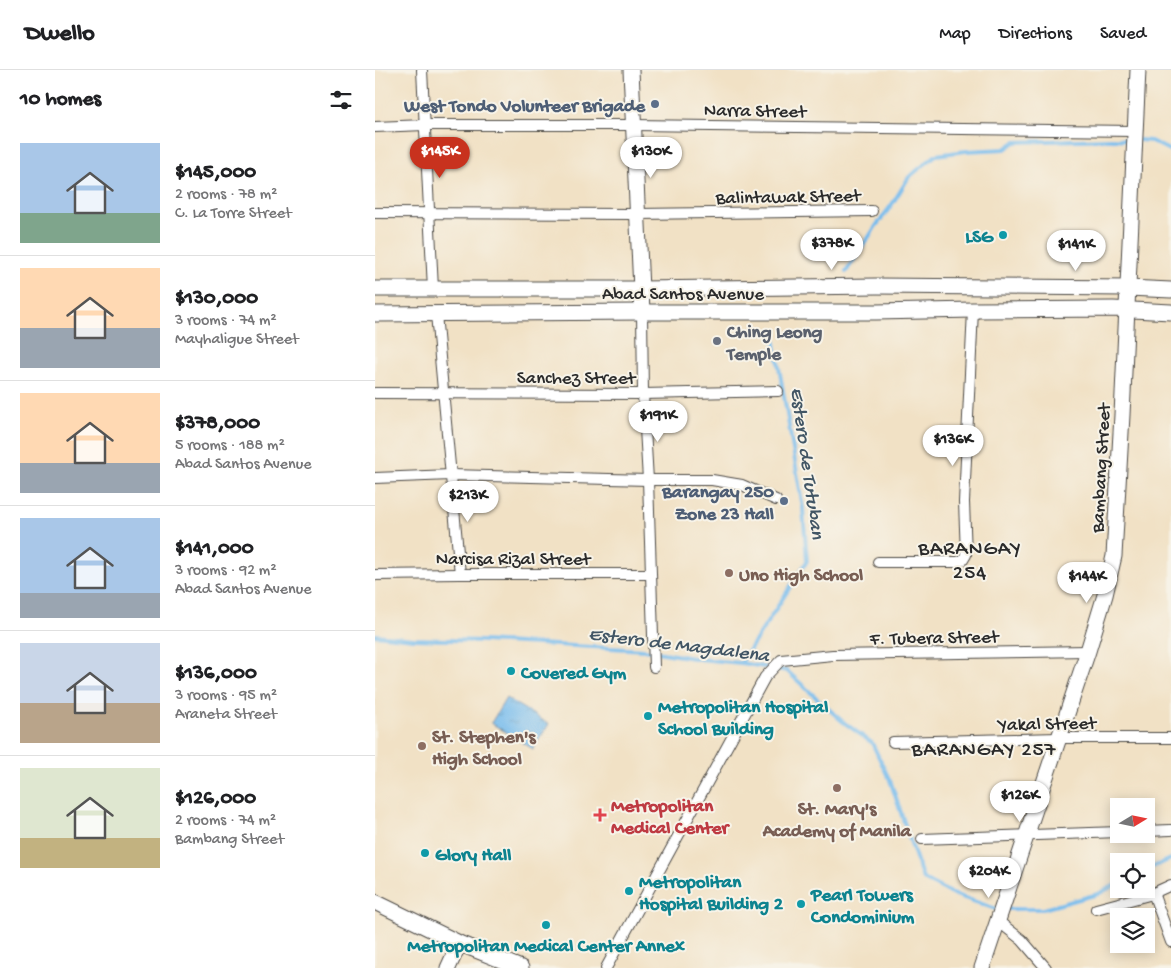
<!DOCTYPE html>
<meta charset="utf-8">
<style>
:root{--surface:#fff;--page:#f2f2f2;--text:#202124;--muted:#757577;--line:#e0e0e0;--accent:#c8321e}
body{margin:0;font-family:"Gochi Hand",sans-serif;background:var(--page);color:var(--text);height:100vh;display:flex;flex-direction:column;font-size:19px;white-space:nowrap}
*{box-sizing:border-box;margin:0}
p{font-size:16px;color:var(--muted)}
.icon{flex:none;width:28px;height:28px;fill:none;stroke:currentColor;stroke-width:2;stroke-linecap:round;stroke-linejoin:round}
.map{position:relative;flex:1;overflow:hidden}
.panel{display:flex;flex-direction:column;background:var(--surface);width:375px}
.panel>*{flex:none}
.needle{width:32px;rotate:80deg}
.fabs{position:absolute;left:735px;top:728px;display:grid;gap:10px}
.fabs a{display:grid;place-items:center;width:45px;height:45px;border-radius:0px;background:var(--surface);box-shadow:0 2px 12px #0003;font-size:25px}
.price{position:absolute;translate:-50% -42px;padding:0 11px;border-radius:18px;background:#fff;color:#222;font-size:16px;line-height:32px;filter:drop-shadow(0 1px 2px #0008)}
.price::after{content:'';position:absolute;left:50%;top:30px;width:15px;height:11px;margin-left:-8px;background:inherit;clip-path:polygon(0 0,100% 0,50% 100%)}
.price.selected{background:var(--accent);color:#fff}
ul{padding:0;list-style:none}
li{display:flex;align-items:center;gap:15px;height:125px;padding:0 20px}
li+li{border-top:1px solid var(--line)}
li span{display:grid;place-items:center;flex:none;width:140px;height:100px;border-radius:0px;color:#555}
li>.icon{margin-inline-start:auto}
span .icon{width:60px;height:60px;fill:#fffc;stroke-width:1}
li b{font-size:21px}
h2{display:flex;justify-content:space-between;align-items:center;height:60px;padding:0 20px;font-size:21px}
header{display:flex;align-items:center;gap:30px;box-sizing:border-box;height:70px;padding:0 25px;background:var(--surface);border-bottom:1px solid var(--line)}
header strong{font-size:24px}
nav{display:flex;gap:28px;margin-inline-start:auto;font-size:18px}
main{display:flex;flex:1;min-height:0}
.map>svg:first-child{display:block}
.water{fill:url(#water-ripples);stroke:#51748c}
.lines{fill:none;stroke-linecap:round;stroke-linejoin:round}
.stream{stroke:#77bced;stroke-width:4}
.street-casing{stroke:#494642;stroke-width:12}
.secondary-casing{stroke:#494642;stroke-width:17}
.street{stroke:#fff;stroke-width:10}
.secondary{stroke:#fff;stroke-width:15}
.service-dot{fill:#5c6f8a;stroke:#f7f3e8;stroke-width:2}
.culture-dot{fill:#0f9aa8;stroke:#f7f3e8;stroke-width:2}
.worship-dot{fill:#6b7280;stroke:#f7f3e8;stroke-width:2}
.education-dot{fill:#8d6e63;stroke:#f7f3e8;stroke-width:2}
.health-dot{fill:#e0444e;stroke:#f7f3e8;stroke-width:2}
.labels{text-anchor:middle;stroke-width:4;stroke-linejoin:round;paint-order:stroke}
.service-label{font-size:19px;font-weight:bold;fill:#4e5e75;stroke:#f7f3e8;text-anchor:end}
.street-label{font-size:19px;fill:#2b2b2b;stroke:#f7f3e8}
.culture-label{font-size:19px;font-weight:bold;fill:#0d838f;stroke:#f7f3e8;text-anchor:start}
.worship-label{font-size:19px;font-weight:bold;fill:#5b616d;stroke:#f7f3e8;text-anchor:start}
.education-label{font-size:19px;font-weight:bold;fill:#785e54;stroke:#f7f3e8;text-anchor:start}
.health-label{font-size:19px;font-weight:bold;fill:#be3a42;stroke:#f7f3e8;text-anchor:start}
.water-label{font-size:20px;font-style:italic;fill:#425665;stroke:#f7f3e8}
.quarter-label{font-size:21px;letter-spacing:1px;fill:#2b2b2b;stroke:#f7f3e8}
</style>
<header>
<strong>Dwello</strong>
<nav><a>Map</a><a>Directions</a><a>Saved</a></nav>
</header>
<main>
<section class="panel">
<h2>10 homes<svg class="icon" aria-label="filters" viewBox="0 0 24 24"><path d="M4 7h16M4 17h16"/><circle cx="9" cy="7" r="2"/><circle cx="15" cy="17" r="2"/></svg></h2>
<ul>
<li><span style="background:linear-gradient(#a9c7e8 70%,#7fa58c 0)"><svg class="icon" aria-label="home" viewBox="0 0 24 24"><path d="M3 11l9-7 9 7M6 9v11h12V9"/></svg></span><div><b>$145,000</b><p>2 rooms · 78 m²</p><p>C. La Torre Street</p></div></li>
<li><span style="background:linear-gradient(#ffd9b3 60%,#9aa5b1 0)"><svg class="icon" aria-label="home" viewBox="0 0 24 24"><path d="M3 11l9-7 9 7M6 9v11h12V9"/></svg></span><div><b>$130,000</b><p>3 rooms · 74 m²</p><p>Mayhaligue Street</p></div></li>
<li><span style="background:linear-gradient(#ffd9b3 70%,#9aa5b1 0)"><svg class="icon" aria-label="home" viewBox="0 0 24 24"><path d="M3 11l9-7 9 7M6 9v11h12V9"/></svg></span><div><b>$378,000</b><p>5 rooms · 188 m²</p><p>Abad Santos Avenue</p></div></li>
<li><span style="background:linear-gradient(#a9c7e8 75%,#9aa5b1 0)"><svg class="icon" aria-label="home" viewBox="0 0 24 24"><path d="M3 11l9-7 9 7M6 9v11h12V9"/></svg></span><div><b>$141,000</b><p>3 rooms · 92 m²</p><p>Abad Santos Avenue</p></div></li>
<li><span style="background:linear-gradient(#c9d6e8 60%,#b9a48a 0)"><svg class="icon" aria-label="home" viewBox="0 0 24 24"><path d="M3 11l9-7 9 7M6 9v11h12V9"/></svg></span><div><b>$136,000</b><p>3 rooms · 95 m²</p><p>Araneta Street</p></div></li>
<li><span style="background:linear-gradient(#dfe7d0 70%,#c2b280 0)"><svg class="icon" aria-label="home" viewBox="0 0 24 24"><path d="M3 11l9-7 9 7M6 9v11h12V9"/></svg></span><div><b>$126,000</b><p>2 rooms · 74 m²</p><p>Bambang Street</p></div></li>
</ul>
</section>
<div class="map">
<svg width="796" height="898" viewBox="0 0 796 898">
<defs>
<pattern id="water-ripples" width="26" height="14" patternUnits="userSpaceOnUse" patternTransform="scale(1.25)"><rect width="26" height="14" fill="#77bced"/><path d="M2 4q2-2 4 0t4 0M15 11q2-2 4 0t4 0" fill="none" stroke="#6299c0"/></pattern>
</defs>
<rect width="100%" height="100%" fill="#f7f3e8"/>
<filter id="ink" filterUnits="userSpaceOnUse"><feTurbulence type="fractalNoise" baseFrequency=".02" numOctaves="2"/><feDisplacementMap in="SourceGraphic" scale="10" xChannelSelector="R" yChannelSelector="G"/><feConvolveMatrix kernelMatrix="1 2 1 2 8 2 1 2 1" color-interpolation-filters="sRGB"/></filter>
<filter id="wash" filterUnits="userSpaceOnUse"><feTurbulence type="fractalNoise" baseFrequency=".0096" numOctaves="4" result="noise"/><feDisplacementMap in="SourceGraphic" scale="20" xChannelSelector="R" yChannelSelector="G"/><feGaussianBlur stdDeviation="1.12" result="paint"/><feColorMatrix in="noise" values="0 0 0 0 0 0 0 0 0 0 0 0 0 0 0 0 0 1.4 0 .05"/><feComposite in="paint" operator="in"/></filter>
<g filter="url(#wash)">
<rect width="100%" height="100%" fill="#f1e1c5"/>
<!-- water -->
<polygon class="water" points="131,628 174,654 158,679 116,653"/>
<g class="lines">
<!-- stream -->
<g class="stream">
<polyline points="764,70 776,71 796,81"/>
<polyline points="471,202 501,156 516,136 534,107 561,85 591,81 630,79 640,72 736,69 757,70"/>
<polyline points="0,565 39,569 108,571 270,580 324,589 366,593 412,601 467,651 497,673 516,713 548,809 578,824 621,839 624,839"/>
<polyline points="366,593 432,491 428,438 399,268"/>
<polyline points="771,800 796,789"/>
<polyline points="631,839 668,839 723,824 744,813"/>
</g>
</g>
</g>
<g filter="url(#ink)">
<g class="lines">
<defs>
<g id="street">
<polyline points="47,0 58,219"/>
<polyline points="0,57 50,55 258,55 760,61"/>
<polyline points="0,143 262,144 497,141"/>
<polyline points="267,242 268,324 273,410 279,597"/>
<polyline points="61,244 85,504"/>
<polyline points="0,323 268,324 403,321"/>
<polyline points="0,408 76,405 273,410 337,410 367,415 401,430"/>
<polyline points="503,492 583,492 588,490 591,485 589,432 598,240"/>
<polyline points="0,505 85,504 275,504"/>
<polyline points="518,672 684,668 796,668"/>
<polyline points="771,761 796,760"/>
<polyline points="547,769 744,762"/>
<polyline points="778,823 796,872"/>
<polyline points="721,839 774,825 796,815"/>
<polyline points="623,851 647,870 671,898"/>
<polyline points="231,898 390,607 406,590 458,585 713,581"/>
</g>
<g id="secondary">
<polyline points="256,0 267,242"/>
<polyline points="0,219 266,219 502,216 753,218 796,220"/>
<polyline points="0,244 267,242 501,242 598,240 738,239 796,242"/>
<polyline points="0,832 86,874 146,898"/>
<polyline points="73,898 84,874"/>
<polyline points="607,898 713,581 730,525 739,486 747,345 763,0"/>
</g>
</defs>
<!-- street casing -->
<use href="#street" class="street-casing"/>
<!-- secondary casing -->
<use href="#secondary" class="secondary-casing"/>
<!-- street -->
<use href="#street" class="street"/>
<!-- secondary -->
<use href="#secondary" class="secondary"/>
</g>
</g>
<!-- markers -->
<g class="service-dot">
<circle cx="280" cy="34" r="5"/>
<circle cx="409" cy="431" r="5"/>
</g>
<g class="culture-dot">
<circle cx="628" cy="165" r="5"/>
<circle cx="136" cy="601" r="5"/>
<circle cx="273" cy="646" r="5"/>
<circle cx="50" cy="783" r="5"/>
<circle cx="254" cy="821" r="5"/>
<circle cx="426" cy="834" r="5"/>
<circle cx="171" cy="855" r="5"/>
</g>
<circle class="worship-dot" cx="342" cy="271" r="5"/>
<g class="education-dot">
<circle cx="354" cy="503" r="5"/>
<circle cx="47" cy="676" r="5"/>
<circle cx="462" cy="718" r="5"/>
</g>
<path class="health-dot" d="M222.5 737.5h5v5h5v5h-5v5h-5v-5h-5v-5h5z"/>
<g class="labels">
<!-- service labels -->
<g class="service-label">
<text x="270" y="41">West Tondo Volunteer Brigade</text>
<text x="399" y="427">Barangay 250<tspan x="399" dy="22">Zone 23 Hall</tspan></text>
</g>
<!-- street labels -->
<g class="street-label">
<text transform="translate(380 39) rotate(1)" y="7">Narra Street</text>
<text transform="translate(413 125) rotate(-1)" y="7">Balintawak Street</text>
<text x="308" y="229">Abad Santos Avenue</text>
<text x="201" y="313">Sanchez Street</text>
<text transform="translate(724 398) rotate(-87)" y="7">Bambang Street</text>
<text x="138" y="494">Narcisa Rizal Street</text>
<text transform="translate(559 566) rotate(-1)" y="7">F. Tubera Street</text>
<text transform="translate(672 652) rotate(-1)" y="7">Yakal Street</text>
</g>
<!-- culture labels -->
<g class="culture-label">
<text x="618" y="172" text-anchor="end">LSG</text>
<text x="146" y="608">Covered Gym</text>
<text x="283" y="642">Metropolitan Hospital<tspan x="283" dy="22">School Building</tspan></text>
<text x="60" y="790">Glory Hall</text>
<text x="264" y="817">Metropolitan<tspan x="264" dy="22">Hospital Building 2</tspan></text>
<text x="436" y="830">Pearl Towers<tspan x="436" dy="22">Condominium</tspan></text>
<text x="171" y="881" text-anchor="middle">Metropolitan Medical Center Annex</text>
</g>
<!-- worship labels -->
<g class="worship-label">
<text x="352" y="267">Ching Leong<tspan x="352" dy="22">Temple</tspan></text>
</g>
<!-- education labels -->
<g class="education-label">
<text x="364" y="510">Uno High School</text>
<text x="57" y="672">St. Stephen's<tspan x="57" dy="22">High School</tspan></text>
<text x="462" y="744" text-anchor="middle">St. Mary's<tspan x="462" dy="22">Academy of Manila</tspan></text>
</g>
<!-- health labels -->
<g class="health-label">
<text x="236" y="741">Metropolitan<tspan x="236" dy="22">Medical Center</tspan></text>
</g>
<!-- water labels -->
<g class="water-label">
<text transform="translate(434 393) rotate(82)" y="7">Estero de Tutuban</text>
<text transform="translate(304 573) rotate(7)" y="7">Estero de Magdalena</text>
</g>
<!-- quarter labels -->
<g class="quarter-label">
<text x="595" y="484">BARANGAY<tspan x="595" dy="24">254</tspan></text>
<text x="609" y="685">BARANGAY 257</text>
</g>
</g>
</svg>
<div class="fabs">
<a><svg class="needle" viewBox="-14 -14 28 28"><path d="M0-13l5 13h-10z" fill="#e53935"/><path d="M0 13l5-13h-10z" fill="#757577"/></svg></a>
<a><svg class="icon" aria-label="locate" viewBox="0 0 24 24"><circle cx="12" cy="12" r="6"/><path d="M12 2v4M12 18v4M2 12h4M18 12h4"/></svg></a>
<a><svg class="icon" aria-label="layers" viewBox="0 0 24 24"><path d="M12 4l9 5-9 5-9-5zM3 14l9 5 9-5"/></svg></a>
</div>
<b class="price selected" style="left:65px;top:109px">$145K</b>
<b class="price" style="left:276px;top:109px">$130K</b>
<b class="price" style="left:457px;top:201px">$378K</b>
<b class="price" style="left:701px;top:202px">$141K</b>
<b class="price" style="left:283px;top:373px">$191K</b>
<b class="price" style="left:578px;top:397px">$136K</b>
<b class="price" style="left:93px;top:453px">$213K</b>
<b class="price" style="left:712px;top:534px">$144K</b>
<b class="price" style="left:645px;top:753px">$126K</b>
<b class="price" style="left:614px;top:829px">$204K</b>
</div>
</main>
